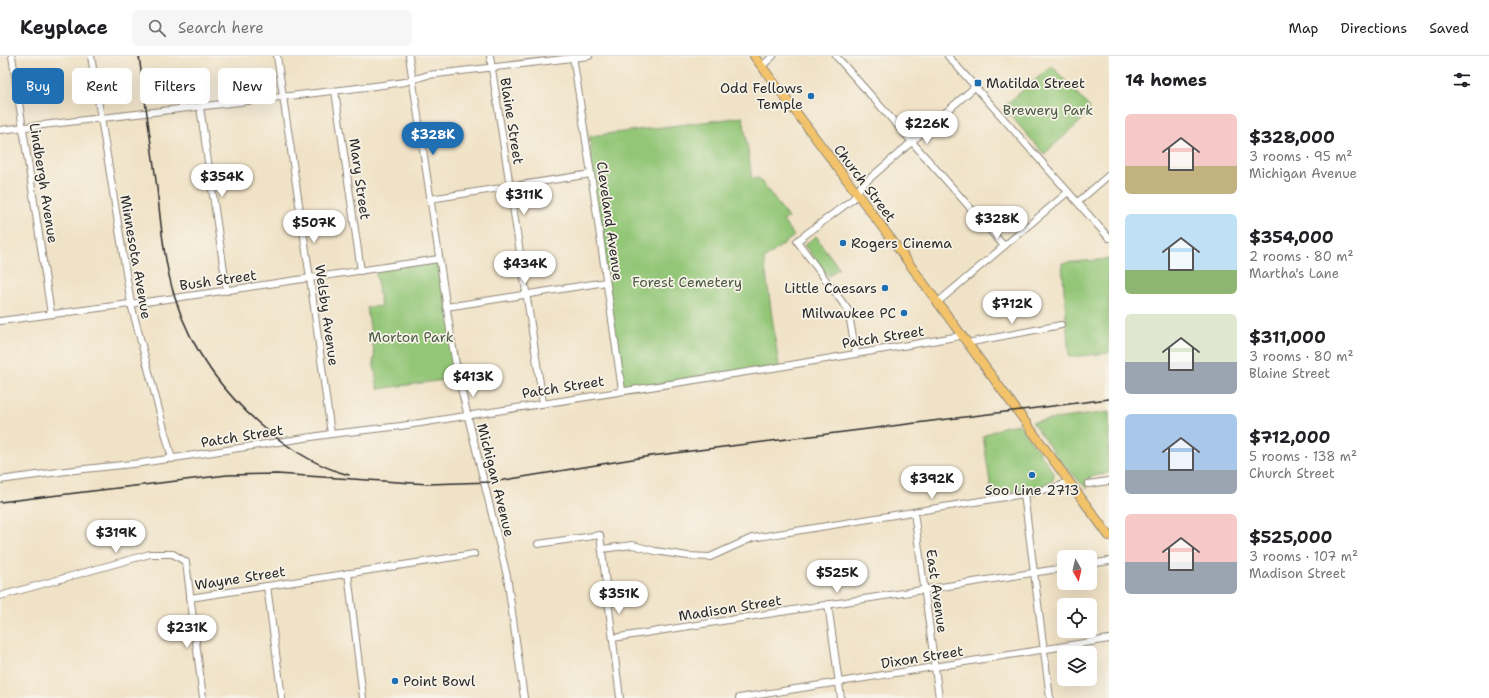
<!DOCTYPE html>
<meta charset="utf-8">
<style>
:root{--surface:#fff;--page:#f6f6f6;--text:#202124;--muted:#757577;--line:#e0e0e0;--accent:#1f6fb2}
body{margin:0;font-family:"Shantell Sans",sans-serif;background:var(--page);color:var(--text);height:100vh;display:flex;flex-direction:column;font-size:15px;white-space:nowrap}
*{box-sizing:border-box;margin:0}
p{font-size:13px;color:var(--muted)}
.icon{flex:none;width:22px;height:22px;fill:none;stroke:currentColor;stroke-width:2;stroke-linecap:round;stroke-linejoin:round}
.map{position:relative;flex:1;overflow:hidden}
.details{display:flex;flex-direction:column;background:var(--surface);width:380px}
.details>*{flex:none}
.banner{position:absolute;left:12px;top:12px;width:380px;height:36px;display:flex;gap:8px}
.needle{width:26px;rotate:172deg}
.buttons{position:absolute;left:1057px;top:494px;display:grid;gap:8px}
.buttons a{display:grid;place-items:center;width:40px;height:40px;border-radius:6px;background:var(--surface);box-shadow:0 4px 16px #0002;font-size:20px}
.price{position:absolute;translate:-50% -34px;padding:0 9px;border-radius:14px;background:#fff;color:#222;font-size:13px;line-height:26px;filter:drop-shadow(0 1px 2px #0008)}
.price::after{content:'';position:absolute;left:50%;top:24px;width:12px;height:9px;margin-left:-6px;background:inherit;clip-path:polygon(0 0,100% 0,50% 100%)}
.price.current{background:var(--accent);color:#fff}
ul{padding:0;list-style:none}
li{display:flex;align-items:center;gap:12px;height:100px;padding:0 16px}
li span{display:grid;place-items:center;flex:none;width:112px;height:80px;border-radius:6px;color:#555}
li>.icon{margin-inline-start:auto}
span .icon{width:48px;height:48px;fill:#fffc;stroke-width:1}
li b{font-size:17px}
h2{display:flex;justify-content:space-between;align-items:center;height:48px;padding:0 16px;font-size:17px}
.chip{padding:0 14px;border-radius:6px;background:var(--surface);box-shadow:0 4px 16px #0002;font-size:14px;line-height:36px}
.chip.current{background:var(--accent);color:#fff}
header{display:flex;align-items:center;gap:24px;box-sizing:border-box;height:56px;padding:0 20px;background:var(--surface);border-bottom:1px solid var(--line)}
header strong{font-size:19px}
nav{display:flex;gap:22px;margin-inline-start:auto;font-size:14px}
.search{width:280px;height:36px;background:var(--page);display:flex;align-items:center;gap:10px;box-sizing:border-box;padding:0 14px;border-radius:6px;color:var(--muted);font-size:15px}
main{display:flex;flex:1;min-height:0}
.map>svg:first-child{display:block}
.green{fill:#93c677;stroke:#5f7851}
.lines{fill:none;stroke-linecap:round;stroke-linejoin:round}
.minor-casing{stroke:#8e8678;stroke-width:8}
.major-casing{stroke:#8e8678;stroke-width:10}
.minor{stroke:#fff;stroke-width:6}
.major{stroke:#f2c36a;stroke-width:8}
.rail{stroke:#2b2b2b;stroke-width:1.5}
.poi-dot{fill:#1f6fb2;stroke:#f7f3e8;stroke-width:1.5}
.labels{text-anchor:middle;stroke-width:3.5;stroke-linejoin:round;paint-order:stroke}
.poi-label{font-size:14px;fill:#2b2b2b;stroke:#f7f3e8;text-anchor:start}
.park-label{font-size:14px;fill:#4a5a42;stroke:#f7f3e8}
.street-label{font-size:14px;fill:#2b2b2b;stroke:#f7f3e8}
</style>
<header>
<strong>Keyplace</strong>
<div class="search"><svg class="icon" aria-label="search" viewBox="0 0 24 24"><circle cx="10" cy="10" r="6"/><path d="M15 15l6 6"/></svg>Search here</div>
<nav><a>Map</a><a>Directions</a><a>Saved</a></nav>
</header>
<main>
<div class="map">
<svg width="1109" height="642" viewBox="0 0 1109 642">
<rect width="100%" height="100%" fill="#f7f3e8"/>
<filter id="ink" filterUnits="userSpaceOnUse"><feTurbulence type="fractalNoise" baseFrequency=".025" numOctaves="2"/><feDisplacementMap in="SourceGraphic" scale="8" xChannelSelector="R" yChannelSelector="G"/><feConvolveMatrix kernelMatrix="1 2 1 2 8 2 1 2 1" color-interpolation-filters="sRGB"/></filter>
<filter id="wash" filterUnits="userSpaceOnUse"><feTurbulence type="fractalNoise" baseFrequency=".012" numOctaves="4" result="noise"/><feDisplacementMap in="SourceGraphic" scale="16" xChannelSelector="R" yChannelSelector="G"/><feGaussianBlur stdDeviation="0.9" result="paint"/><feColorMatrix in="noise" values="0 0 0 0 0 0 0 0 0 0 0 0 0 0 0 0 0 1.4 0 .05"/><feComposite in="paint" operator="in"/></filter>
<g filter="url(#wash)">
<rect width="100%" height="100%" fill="#f0e2c6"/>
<!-- green -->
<g class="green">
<polygon points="1052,10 1090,52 1080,66 1044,98 1003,51"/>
<polygon points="743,61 752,123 759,122 788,162 783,165 794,180 764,203 779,311 622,334 591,118 590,80"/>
<polygon points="816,180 819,183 818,184 839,212 828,220 804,189"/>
<polygon points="439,203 459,322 378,333 373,304 375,303 367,252 381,250 375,212"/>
<polygon points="1109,203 1109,297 1069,301 1062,207"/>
<polygon points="1109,356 1109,417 1089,421 1090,425 1086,426 1087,432 1086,432 1059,404 1032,366"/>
<polygon points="1019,368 1054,417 1053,424 1048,429 992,439 983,380 1005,370"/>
</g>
</g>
<g filter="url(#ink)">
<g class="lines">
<defs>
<g id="minor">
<polyline points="12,0 51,258"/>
<polyline points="91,0 131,248 172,403"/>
<polyline points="277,0 310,222 331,378"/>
<polyline points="409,0 452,287 459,324 507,520 524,642"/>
<polyline points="490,0 543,347"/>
<polyline points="573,0 591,118 622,334"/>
<polyline points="836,0 1004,190"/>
<polyline points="948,0 1109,182"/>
<polyline points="762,10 773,0"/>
<polyline points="335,35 361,215"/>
<polyline points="200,51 227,235"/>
<polyline points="0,74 375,30 405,26 428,19 589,0"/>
<polyline points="430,143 591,118"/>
<polyline points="1078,146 1109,119"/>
<polyline points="938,246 1068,136"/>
<polyline points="446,251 606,226"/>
<polyline points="0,265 175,242 439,203"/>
<polyline points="967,287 1061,269"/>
<polyline points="856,297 848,254 797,185 853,143 861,130 976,30"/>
<polyline points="0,424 66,415 141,407 331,378 401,370 779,311 955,281 962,279"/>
<polyline points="1088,428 1109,425"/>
<polyline points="1024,438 1050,642"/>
<polyline points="914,456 939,642"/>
<polyline points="538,488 600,479 620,642"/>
<polyline points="602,493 633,489 655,495 688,500 710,501 752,482 1024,438 1060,430 1068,425"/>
<polyline points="1090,508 1109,505"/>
<polyline points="348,517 363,642"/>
<polyline points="267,530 282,642"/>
<polyline points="0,540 150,498 173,498 186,506 203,642"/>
<polyline points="190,542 474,498"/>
<polyline points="828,548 841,642"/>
<polyline points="613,582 1064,512"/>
<polyline points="739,642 1109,583"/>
</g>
<polyline id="major" points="754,0 897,191 1109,480"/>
</defs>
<!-- minor casing -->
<use href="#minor" class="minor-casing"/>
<!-- major casing -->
<use href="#major" class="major-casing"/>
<!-- minor -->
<use href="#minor" class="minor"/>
<!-- major -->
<use href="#major" class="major"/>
<!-- rail -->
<g class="rail">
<path d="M 139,0 C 145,44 151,88 157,132 C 161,169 164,207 175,242 C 191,294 225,340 267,374 C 291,394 319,411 349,419"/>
<polyline points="0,446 227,419 277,418 428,428 492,426 651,400 1109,343"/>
</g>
</g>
</g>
<!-- markers -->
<g class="poi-dot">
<rect x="974" y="23" width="8" height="8" rx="2"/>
<circle cx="811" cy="40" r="4"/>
<circle cx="843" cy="187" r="4"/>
<circle cx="885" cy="232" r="4"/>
<circle cx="904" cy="257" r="4"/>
<circle cx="1032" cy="419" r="4"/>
<circle cx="395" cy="625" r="4"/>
</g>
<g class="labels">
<!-- poi labels -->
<g class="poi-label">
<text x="986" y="32">Matilda Street</text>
<text x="803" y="37" text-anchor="end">Odd Fellows<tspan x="803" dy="16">Temple</tspan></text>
<text x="851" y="192">Rogers Cinema</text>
<text x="877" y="237" text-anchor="end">Little Caesars</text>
<text x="896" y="262" text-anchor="end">Milwaukee PC</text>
<text x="1032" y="439" text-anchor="middle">Soo Line 2713</text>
<text x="403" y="630">Point Bowl</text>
</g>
<!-- park labels -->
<g class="park-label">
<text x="1048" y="59">Brewery Park</text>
<text x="687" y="231">Forest Cemetery</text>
<text x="411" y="286">Morton Park</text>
</g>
<!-- street labels -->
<g class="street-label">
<text transform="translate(512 65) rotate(81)" y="5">Blaine Street</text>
<text transform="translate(360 123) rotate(82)" y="5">Mary Street</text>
<text transform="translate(44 127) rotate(81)" y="5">Lindbergh Avenue</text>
<text transform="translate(865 127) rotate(53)" y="5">Church Street</text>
<text transform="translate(610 165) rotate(82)" y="5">Cleveland Avenue</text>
<text transform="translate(136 201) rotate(80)" y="5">Minnesota Avenue</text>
<text transform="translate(218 224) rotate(-8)" y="5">Bush Street</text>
<text transform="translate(327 259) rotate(82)" y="5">Welsby Avenue</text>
<text transform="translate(883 281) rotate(-9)" y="5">Patch Street</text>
<text transform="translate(563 331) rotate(-9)" y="5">Patch Street</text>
<text transform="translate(242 380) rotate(-9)" y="5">Patch Street</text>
<text transform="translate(496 424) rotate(76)" y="5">Michigan Avenue</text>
<text transform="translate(240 522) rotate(-9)" y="5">Wayne Street</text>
<text transform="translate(937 535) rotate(82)" y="5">East Avenue</text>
<text transform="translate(730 552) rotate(-9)" y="5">Madison Street</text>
<text transform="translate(922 601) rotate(-9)" y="5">Dixon Street</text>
</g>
</g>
</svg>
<div class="buttons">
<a><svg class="needle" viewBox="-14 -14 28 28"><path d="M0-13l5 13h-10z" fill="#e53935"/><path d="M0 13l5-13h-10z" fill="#757577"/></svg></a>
<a><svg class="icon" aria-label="locate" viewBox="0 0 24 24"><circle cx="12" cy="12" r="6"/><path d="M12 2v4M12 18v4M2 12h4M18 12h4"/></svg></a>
<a><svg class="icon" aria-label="layers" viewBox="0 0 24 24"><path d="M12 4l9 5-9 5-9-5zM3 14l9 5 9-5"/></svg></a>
</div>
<b class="price" style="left:927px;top:89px">$226K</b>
<b class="price current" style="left:433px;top:100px">$328K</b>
<b class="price" style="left:222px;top:142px">$354K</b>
<b class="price" style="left:524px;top:160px">$311K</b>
<b class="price" style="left:997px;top:184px">$328K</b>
<b class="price" style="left:314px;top:188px">$507K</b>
<b class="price" style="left:525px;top:229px">$434K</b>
<b class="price" style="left:1012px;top:269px">$712K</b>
<b class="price" style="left:473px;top:342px">$413K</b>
<b class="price" style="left:932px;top:444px">$392K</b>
<b class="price" style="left:116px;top:498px">$319K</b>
<b class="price" style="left:837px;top:538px">$525K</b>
<b class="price" style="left:619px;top:559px">$351K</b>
<b class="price" style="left:187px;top:593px">$231K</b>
<div class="banner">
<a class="chip current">Buy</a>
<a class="chip">Rent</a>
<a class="chip">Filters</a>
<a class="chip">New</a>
</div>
</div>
<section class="details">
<h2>14 homes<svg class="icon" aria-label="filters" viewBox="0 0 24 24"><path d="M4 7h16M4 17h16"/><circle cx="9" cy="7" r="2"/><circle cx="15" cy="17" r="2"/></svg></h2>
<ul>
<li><span style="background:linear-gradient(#f6c9c9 65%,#c2b280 0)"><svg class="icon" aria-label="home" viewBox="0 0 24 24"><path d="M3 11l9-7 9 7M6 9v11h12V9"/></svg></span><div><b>$328,000</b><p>3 rooms · 95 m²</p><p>Michigan Avenue</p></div></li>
<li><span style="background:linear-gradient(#bfe0f5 70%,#8fb573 0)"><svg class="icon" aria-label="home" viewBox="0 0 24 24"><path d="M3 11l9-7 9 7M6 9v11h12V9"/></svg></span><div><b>$354,000</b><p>2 rooms · 80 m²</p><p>Martha's Lane</p></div></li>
<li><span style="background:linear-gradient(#dfe7d0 60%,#9aa5b1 0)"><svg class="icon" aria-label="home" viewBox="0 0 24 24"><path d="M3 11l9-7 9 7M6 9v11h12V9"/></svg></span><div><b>$311,000</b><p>3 rooms · 80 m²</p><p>Blaine Street</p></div></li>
<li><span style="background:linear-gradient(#a9c7e8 70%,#9aa5b1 0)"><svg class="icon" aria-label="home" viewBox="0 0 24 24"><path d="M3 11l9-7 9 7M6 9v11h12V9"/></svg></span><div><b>$712,000</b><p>5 rooms · 138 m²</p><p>Church Street</p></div></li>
<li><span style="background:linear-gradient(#f6c9c9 60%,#9aa5b1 0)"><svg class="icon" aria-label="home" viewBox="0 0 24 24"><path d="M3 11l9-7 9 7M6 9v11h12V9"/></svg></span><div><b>$525,000</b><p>3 rooms · 107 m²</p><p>Madison Street</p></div></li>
</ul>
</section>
</main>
